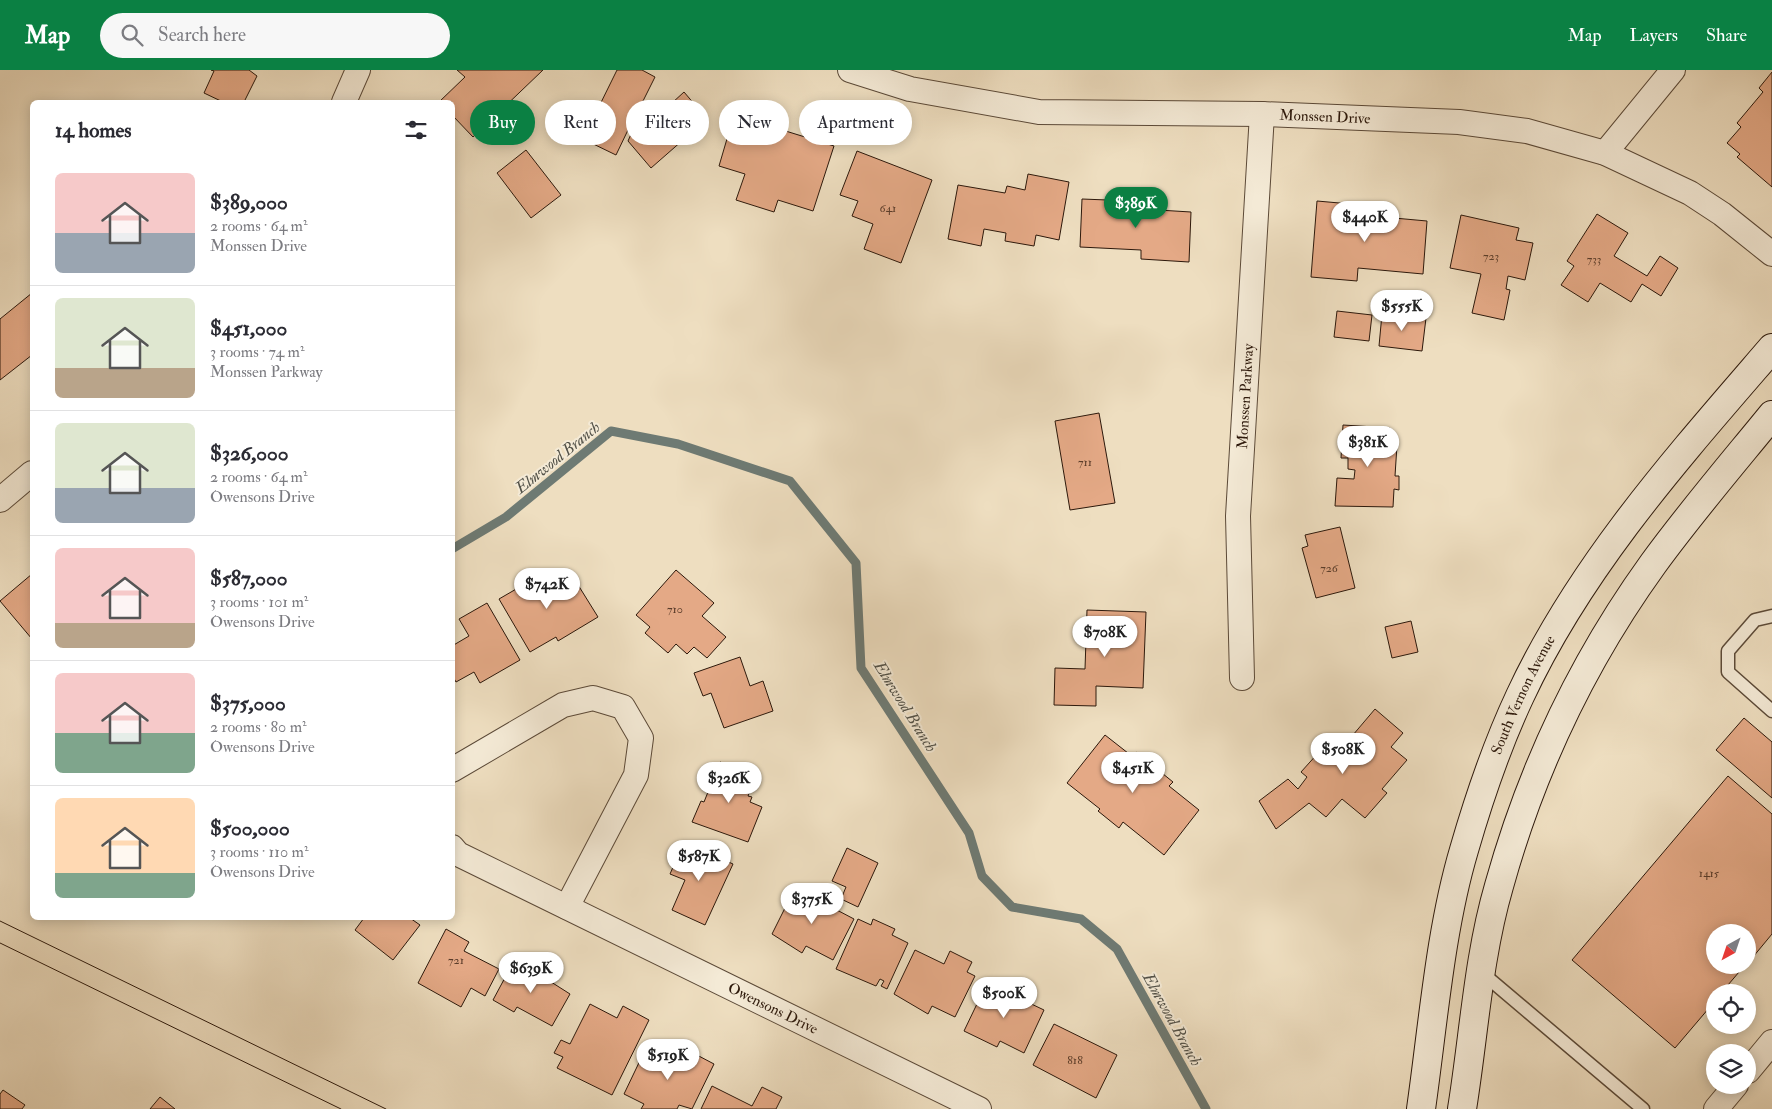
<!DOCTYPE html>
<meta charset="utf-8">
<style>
:root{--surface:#fff;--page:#f7f7f7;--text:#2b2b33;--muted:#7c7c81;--line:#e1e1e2;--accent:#0b8043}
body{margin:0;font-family:"IM FELL Double Pica",serif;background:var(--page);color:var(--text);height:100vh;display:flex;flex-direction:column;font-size:19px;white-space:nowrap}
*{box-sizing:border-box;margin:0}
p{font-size:16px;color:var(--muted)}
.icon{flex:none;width:28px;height:28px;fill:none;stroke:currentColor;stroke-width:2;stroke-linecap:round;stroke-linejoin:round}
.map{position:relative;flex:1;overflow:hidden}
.details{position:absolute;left:30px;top:30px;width:425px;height:820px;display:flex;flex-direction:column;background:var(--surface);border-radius:8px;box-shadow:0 2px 12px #0003}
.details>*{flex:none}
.guide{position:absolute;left:470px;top:30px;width:475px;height:45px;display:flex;gap:10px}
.needle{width:32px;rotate:220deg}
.fabs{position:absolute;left:1706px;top:854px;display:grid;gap:10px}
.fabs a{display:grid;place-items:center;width:50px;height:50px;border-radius:50%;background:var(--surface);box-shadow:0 2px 12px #0003;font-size:25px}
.price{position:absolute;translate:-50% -42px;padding:0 11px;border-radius:18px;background:#fff;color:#222;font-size:16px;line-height:32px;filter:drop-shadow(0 1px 2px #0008)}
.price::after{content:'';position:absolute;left:50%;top:30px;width:15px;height:11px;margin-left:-8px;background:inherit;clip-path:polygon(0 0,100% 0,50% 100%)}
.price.on{background:var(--accent);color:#fff}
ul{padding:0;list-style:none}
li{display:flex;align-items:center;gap:15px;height:125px;padding:0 25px}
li+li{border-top:1px solid var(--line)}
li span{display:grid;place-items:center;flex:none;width:140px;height:100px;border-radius:8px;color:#555}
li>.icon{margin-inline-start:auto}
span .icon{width:60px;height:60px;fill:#fffc;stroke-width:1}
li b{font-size:21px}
h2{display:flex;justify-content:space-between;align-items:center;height:60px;padding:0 25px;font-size:21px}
.chip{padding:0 18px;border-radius:22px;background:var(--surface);box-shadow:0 2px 12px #0003;font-size:18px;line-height:45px}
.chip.on{background:var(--accent);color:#fff}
header{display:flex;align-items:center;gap:30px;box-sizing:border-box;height:70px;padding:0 25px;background:var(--accent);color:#fff}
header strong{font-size:24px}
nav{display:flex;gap:28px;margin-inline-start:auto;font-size:18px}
.search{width:350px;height:45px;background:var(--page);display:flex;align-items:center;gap:12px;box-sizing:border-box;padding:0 18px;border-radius:28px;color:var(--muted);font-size:19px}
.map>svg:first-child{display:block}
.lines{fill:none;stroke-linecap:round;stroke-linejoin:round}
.stream{stroke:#6e7a73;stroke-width:9}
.building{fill:#e4a986;stroke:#2c180b}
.lane-casing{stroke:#5c4a38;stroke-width:15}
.street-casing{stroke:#5c4a38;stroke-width:26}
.secondary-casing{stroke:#2c180b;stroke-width:30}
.lane{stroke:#f4ead6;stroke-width:12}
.street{stroke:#f4ead6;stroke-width:24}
.secondary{stroke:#f4ead6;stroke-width:28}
.tram{stroke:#2c180b;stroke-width:1}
.labels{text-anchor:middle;stroke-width:4;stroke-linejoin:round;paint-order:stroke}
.number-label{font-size:12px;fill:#5a3c2a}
.street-label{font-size:15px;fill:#2c180b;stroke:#f4ead6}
.water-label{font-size:16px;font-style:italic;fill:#525148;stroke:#f4ead6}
</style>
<header>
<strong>Map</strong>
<div class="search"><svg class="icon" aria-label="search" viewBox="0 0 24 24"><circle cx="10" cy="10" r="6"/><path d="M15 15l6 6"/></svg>Search here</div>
<nav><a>Map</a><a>Layers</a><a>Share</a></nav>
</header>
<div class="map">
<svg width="1772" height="1039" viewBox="0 0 1772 1039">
<rect width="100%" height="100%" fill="#eedec0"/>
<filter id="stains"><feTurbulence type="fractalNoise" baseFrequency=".004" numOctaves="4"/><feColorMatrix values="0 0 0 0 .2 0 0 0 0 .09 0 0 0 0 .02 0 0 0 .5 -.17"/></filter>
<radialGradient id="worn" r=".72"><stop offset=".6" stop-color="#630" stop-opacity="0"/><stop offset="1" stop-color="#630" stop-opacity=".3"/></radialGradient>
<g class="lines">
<!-- stream -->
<polyline class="stream" points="452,479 506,447 611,361 678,374 790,411 856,493 861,598 969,763 982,806 1012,837 1081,849 1117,879 1206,1039"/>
</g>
<!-- building -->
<g class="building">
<polygon points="211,0 249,0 257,6 244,32 223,32 204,23 214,1"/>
<polygon points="457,0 543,0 473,67 452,45 452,32 439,32 465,7"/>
<polygon points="617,0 642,0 655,7 641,35 660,44 684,22 707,49 651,98 628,71 632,62 628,60 616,85 583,69"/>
<polygon points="1772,2 1772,117 1737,87 1740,84 1727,73 1741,57 1737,53 1763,22 1759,18"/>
<polygon points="734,45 834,76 813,141 778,130 774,142 736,130 745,104 719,96"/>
<polygon points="526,80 561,125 531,148 497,103"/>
<polygon points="857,81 932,110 901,193 864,179 873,154 852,146 858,131 840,125"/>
<polygon points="1028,104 1069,112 1059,170 1036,165 1034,176 1005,171 1006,163 984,159 981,176 948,169 958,115 1005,123 1007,116 1025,120"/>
<polygon points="1082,129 1158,132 1158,140 1191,142 1189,192 1141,189 1141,180 1080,177"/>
<polygon points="1317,131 1362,135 1361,145 1427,151 1423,204 1358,198 1357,211 1311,207"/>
<polygon points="1597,144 1628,163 1614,186 1647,206 1660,186 1678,198 1661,226 1642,214 1631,232 1600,213 1588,232 1561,215 1574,196 1567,191"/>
<polygon points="1461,145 1519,158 1516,170 1533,173 1525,210 1508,206 1506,219 1510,220 1504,250 1472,243 1481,204 1450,198"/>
<polygon points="32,223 32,285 0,310 0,249"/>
<polygon points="1337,241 1372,245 1369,271 1334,267"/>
<polygon points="1382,244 1426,248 1422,281 1379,276"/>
<polygon points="1099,343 1115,433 1070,440 1055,351"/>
<polygon points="1343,355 1390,358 1389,374 1397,375 1395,406 1399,406 1399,420 1394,419 1393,437 1335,436 1337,408 1354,409 1355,400 1348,399 1348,388 1341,388"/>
<polygon points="1340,457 1355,518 1316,528 1302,478 1308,476 1305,465"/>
<polygon points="549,500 560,519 575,510 598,547 558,571 556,567 530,582 499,529"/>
<polygon points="676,500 714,533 702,546 726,567 707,588 694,577 687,584 676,574 668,583 645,563 650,557 636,545"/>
<polygon points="32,504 32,569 0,531"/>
<polygon points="487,533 520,590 480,613 474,602 456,612 452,605 452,576 469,566 459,549"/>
<polygon points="1087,540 1146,542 1143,618 1096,616 1096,636 1054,635 1055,598 1085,599"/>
<polygon points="1411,551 1418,582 1392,588 1385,557"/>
<polygon points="740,587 750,616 763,611 773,641 724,658 711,623 703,626 694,603"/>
<polygon points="1375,639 1403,663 1391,677 1407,690 1382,719 1387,723 1365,748 1342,729 1326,747 1309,733 1276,759 1259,731 1288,709 1298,719 1307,707 1301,702 1328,672 1343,685 1351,676 1347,672"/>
<polygon points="1744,648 1772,672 1772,728 1716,680"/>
<polygon points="1105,665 1133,687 1136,682 1173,712 1169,716 1199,740 1164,785 1123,752 1119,758 1098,741 1100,739 1067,713"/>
<polygon points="720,692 756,706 748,726 752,727 750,732 762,737 748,772 692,752 701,731 704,732"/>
<polygon points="1728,706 1772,744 1772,864 1748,893 1748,862 1715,862 1715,895 1745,895 1722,922 1715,922 1715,931 1675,978 1572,890"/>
<polygon points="684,772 733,794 705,855 672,840 685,810 670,804"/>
<polygon points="847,778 878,793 858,837 841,829 846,817 832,811"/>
<polygon points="795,818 854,849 833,890 806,876 802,883 772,864"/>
<polygon points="364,848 410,848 420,855 393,890 355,860"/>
<polygon points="858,849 871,855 873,849 895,859 892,865 908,873 887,919 881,916 884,911 880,909 876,916 836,899"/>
<polygon points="446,859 469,872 464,881 499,899 485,926 471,918 461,937 418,913"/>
<polygon points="915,880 944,894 950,881 972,892 967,902 975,906 955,947 932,936 928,944 894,924"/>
<polygon points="515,889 570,924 552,956 517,937 514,942 493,930"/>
<polygon points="987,913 1044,940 1024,983 1000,971 997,977 964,961"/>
<polygon points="590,934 617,948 623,936 649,950 612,1025 557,998 563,987 554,983 561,970 570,974"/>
<polygon points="1054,954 1117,985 1096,1028 1033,995"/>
<polygon points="646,978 678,994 683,985 693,989 695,984 714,994 692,1039 679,1035 677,1039 641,1039 644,1034 624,1024"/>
<polygon points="712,1016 752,1036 762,1017 782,1027 776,1039 701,1039"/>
<polygon points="3,1020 25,1035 22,1039 0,1039 0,1024"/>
<polygon points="160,1027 175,1039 150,1039"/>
</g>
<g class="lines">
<defs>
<g id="lane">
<polyline points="1772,546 1755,550 1728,581 1728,602 1772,641"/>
<polyline points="1481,902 1643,1039"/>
</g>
<g id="street">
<path id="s1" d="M 850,0 L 910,19 L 1039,42 L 1262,44 L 1459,52 L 1527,61 L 1605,83 L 1690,123 L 1722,144 L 1772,184"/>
<polyline points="344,32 358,0"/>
<polyline points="1605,83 1673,0"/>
<polyline points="0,430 32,403"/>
<path id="s2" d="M 1242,608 L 1238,446 L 1262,44"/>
<polyline points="452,700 563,635 593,628 623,637 641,668 636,705 567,837"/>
<path id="s3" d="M 452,777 L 458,784 L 979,1039"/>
<polyline points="1748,1001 1772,972"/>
<polyline points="1716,1039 1736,1015"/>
</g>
<g id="secondary">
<path id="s4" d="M 1421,1039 C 1433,955 1440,861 1464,780 C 1479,728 1497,675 1520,626 C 1581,495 1679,386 1772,278"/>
<path d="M 1462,1039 C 1474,965 1478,888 1499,816 C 1531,701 1583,591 1653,494 C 1690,443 1732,394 1772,345"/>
</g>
</defs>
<!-- lane casing -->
<use href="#lane" class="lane-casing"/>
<!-- street casing -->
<use href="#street" class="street-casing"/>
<!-- secondary casing -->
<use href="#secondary" class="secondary-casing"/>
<!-- lane -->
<use href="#lane" class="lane"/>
<!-- street -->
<use href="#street" class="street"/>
<!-- secondary -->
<use href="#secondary" class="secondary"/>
<!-- tram -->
<g class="tram">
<polyline points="0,851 386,1039"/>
<polyline points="0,873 341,1039"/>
</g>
</g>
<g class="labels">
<!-- number labels -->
<g class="number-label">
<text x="888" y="142">641</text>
<text x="1491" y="190">723</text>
<text x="1594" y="193">733</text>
<text x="1085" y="396">711</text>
<text x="1329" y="502">726</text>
<text x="675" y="543">710</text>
<text x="1709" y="807">1415</text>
<text x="456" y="894">721</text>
<text x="1075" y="994">818</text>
</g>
<!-- street labels -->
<g class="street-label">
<text dy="5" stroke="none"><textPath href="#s1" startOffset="480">Monssen Drive</textPath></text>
<text dy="5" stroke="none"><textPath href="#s2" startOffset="282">Monssen Parkway</textPath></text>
<text dy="5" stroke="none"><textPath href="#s4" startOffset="429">South Vernon Avenue</textPath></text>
<text dy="5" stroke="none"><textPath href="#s3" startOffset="360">Owensons Drive</textPath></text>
</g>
<!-- water labels -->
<g class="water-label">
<text transform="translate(557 387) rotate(-39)" y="6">Elmwood Branch</text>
<text transform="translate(906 636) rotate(58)" y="6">Elmwood Branch</text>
<text transform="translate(1173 949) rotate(61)" y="6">Elmwood Branch</text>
</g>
</g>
<rect width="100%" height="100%" filter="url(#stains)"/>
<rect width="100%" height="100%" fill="url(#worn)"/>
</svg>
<div class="fabs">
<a><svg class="needle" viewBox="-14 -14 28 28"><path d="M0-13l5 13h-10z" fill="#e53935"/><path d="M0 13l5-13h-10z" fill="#7c7c81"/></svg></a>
<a><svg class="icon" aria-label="locate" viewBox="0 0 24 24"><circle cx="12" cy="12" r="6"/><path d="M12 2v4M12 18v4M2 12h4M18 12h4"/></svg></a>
<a><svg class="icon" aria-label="layers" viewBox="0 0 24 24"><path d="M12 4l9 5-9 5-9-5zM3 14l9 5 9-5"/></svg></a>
</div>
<b class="price on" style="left:1136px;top:159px">$389K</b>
<b class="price" style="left:1365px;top:173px">$440K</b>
<b class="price" style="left:1402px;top:262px">$555K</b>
<b class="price" style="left:1368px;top:398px">$381K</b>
<b class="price" style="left:547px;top:540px">$742K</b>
<b class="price" style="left:1105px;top:588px">$708K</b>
<b class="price" style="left:1343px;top:705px">$508K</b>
<b class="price" style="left:1133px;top:724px">$451K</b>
<b class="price" style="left:729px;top:734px">$326K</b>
<b class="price" style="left:699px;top:812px">$587K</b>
<b class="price" style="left:812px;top:855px">$375K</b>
<b class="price" style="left:531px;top:924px">$639K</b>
<b class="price" style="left:1004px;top:949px">$500K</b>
<b class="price" style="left:668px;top:1011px">$519K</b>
<div class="guide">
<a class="chip on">Buy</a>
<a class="chip">Rent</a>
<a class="chip">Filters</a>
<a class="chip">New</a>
<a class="chip">Apartment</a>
</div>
<section class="details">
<h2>14 homes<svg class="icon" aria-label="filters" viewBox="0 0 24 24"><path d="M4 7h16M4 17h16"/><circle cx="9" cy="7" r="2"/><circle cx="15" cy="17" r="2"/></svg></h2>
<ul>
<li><span style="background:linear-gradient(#f6c9c9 60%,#9aa5b1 0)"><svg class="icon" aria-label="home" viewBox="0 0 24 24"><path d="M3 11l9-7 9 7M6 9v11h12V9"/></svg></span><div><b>$389,000</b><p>2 rooms · 64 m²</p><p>Monssen Drive</p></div></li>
<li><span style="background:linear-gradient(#dfe7d0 70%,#b9a48a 0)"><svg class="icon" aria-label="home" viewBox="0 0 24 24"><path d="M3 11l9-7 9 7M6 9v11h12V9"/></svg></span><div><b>$451,000</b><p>3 rooms · 74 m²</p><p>Monssen Parkway</p></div></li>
<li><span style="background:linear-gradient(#dfe7d0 65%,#9aa5b1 0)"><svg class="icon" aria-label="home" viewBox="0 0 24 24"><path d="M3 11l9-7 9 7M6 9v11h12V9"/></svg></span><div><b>$326,000</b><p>2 rooms · 64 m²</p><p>Owensons Drive</p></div></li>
<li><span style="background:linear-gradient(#f6c9c9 75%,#b9a48a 0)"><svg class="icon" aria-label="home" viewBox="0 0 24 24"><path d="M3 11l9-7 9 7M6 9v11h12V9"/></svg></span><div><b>$587,000</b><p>3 rooms · 101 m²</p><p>Owensons Drive</p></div></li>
<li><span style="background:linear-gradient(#f6c9c9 60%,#7fa58c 0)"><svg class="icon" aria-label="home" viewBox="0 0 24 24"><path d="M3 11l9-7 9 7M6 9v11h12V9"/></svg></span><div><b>$375,000</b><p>2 rooms · 80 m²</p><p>Owensons Drive</p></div></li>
<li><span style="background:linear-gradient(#ffd9b3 75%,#7fa58c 0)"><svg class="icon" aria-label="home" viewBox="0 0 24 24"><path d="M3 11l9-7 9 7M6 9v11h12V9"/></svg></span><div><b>$500,000</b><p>3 rooms · 110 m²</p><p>Owensons Drive</p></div></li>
</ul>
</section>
</div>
